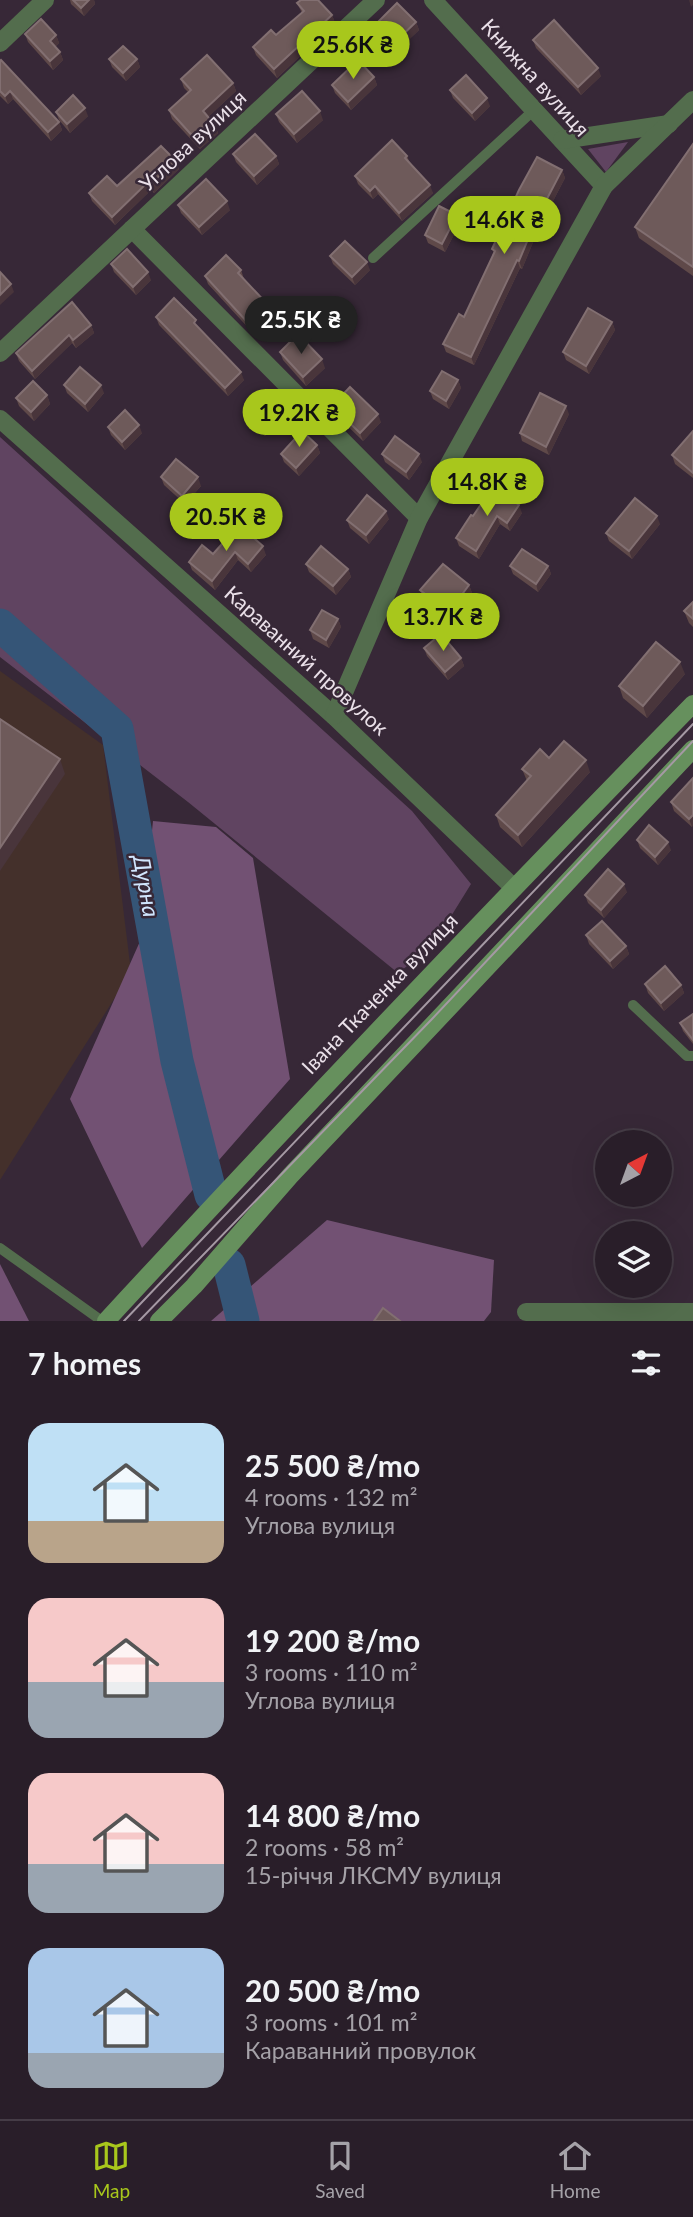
<!DOCTYPE html>
<meta charset="utf-8">
<style>
:root{--surface:#291e29;--page:#352b35;--text:#f1f3f6;--muted:#a5a2a8;--line:#453c46;--accent:#a8c71c}
body{margin:0;font-family:Lato,sans-serif;background:var(--page);color:var(--text);height:100vh;display:flex;flex-direction:column;font-size:26px;white-space:nowrap}
*{box-sizing:border-box;margin:0}
p{font-size:23px;color:var(--muted)}
.icon{flex:none;width:38px;height:38px;fill:none;stroke:currentColor;stroke-width:2;stroke-linecap:round;stroke-linejoin:round}
.map{position:relative;height:1321px;overflow:hidden}
.details{display:flex;flex-direction:column;background:var(--surface);flex:1}
.details>*{flex:none}
.needle{width:46px;rotate:41deg}
.tools{position:absolute;left:595px;top:1130px;display:grid;gap:14px}
.tools a{display:grid;place-items:center;width:77px;height:77px;border-radius:50%;background:var(--surface);box-shadow:0 7px 28px #0002,0 0 0 2px var(--line);font-size:35px}
.price{position:absolute;translate:-50% -60px;padding:0 16px;border-radius:24px;background:var(--accent);color:#111;font-size:23px;line-height:46px;filter:drop-shadow(0 2px 4px #0008)}
.price::after{content:'';position:absolute;left:50%;top:42px;width:21px;height:16px;margin-left:-10px;background:inherit;clip-path:polygon(0 0,100% 0,50% 100%)}
.price.selected{background:#222;color:#fff}
ul{padding:0;list-style:none}
li{display:flex;align-items:center;gap:21px;height:175px;padding:0 28px}
li span{display:grid;place-items:center;flex:none;width:196px;height:140px;border-radius:21px;color:#555}
li>.icon{margin-inline-start:auto}
span .icon{width:84px;height:84px;fill:#fffc;stroke-width:1}
li b{font-size:30px}
h2{display:flex;justify-content:space-between;align-items:center;height:84px;padding:0 28px;font-size:30px}
.tab-bar{display:flex;justify-content:space-around;align-items:center;height:98px;border-top:2px solid var(--line);background:var(--surface);font-size:19px;color:var(--muted)}
.tab-bar a{display:grid;justify-items:center;gap:4px}
.tab-bar .selected{color:var(--accent)}
.map>svg:first-child{display:block}
.industrial{fill:#44302b}
.green{fill:#604461}
.forest{fill:#725173}
.lines{fill:none;stroke-linecap:round;stroke-linejoin:round}
.river{stroke:#355577;stroke-width:33}
.lane{stroke:#536d4d;stroke-width:10}
.street{stroke:#536d4d;stroke-width:18}
.secondary{stroke:#66905d;stroke-width:18}
.tram{stroke:#a599a4;stroke-width:2}
.wall{fill:#5f4949}
.shaded-wall{fill:#49353b}
.building{fill:#6e5a5a;stroke:#826f71;stroke-width:2}
.labels{text-anchor:middle;stroke-width:5;stroke-linejoin:round;paint-order:stroke}
.street-label{font-size:21px;fill:#eae0e9;stroke:#372837}
.water-label{font-size:23px;font-style:italic;fill:#d1e6fe;stroke:#372837}
</style>
<div class="map">
<svg width="693" height="1321" viewBox="0 0 693 1321">
<rect width="100%" height="100%" fill="#372837"/>
<!-- industrial -->
<polygon class="industrial" points="0,671 103,745 131,972 0,1180"/>
<!-- green -->
<g class="green">
<polygon points="628,142 606,172 588,149"/>
<polygon points="0,437 412,811 471,884 432,947 398,973 188,802 0,657"/>
</g>
<!-- forest -->
<g class="forest">
<polygon points="153,821 216,827 253,858 290,1079 142,1248 70,1099 141,939"/>
<polygon points="327,1220 494,1260 491,1312 484,1321 211,1321"/>
<polygon points="0,1264 29,1321 0,1321"/>
</g>
<g class="lines">
<!-- river -->
<g class="river">
<polyline points="0,625 117,729 177,1061 211,1195"/>
<polyline points="229,1265 243,1321"/>
</g>
<!-- lane -->
<g class="lane">
<polyline points="373,258 534,110"/>
<polyline points="633,1005 687,1056 693,1056"/>
<polyline points="0,1248 102,1321"/>
</g>
<!-- street -->
<g class="street">
<polyline points="433,0 604,186"/>
<polyline points="0,43 45,0"/>
<polyline points="562,140 669,124"/>
<polyline points="132,229 419,518"/>
<polyline points="0,353 376,0"/>
<polyline points="0,419 334,716 514,888"/>
<polyline points="334,716 419,518 604,186 693,100"/>
<polyline points="526,1312 693,1312"/>
</g>
<!-- secondary -->
<g class="secondary">
<path d="M 106,1321 C 299,1112 494,907 693,704"/>
<polyline points="159,1321 194,1286 290,1176 693,749"/>
</g>
<!-- tram -->
<g class="tram">
<polyline points="124,1321 693,724"/>
<polyline points="139,1321 432,1019 693,741"/>
</g>
</g>
<!-- wall -->
<g class="wall">
<polygon points="70,0 94,0 95,4 84,16 71,4"/>
<polygon points="297,3 332,15 335,23 277,78 256,55 253,47 276,35 302,13"/>
<polygon points="416,22 419,30 398,50 380,31 377,23"/>
<polygon points="25,34 56,35 59,43 55,47 60,52 63,60 53,70 28,42"/>
<polygon points="533,40 601,76 581,95 536,48"/>
<polygon points="109,59 137,59 140,67 126,81 112,67"/>
<polygon points="0,61 59,122 62,130 51,141 13,99 8,104 0,96"/>
<polygon points="374,77 377,85 351,110 335,93 332,85"/>
<polygon points="181,79 233,83 236,91 208,117 215,125 218,133 200,149 172,119 169,110 188,92 184,88"/>
<polygon points="450,90 490,106 475,121 453,98"/>
<polygon points="56,112 88,116 70,133 59,120"/>
<polygon points="276,114 323,120 297,143 279,122"/>
<polygon points="693,144 693,276 639,238 635,227"/>
<polygon points="233,154 276,156 279,164 257,185 236,162"/>
<polygon points="407,156 410,163 433,193 402,221 378,194 373,199 358,184 355,176"/>
<polygon points="176,161 179,169 154,193 151,190 115,225 92,201 89,193 117,186"/>
<polygon points="562,170 565,178 539,228 522,269 520,268 474,365 446,352 443,344 464,317 494,253 492,249"/>
<polygon points="178,205 230,210 202,235 181,213"/>
<polygon points="457,215 460,223 445,252 428,243 425,235"/>
<polygon points="330,256 370,270 355,285 333,264"/>
<polygon points="111,264 151,280 136,295 114,272"/>
<polygon points="241,270 244,279 272,314 252,332 208,284 205,276"/>
<polygon points="156,317 199,328 244,380 228,396 159,325"/>
<polygon points="612,322 615,330 589,374 566,360 563,352"/>
<polygon points="91,325 94,333 76,348 72,343 35,379 19,361 16,353"/>
<polygon points="280,352 325,368 306,386 283,360"/>
<polygon points="458,380 461,388 449,409 433,399 430,391"/>
<polygon points="64,385 104,393 88,412 67,393"/>
<polygon points="47,395 50,404 34,421 19,406 16,398"/>
<polygon points="332,406 381,422 363,441 335,414"/>
<polygon points="245,413 283,415 265,436 248,421"/>
<polygon points="569,414 549,455 522,441 520,433"/>
<polygon points="108,427 142,433 125,450 111,435"/>
<polygon points="693,431 693,478 675,464 672,455"/>
<polygon points="317,445 320,453 299,476 284,462 281,454"/>
<polygon points="382,454 422,462 409,480 385,462"/>
<polygon points="161,477 201,486 185,504 164,485"/>
<polygon points="522,513 510,531 500,524 479,559 459,546 456,538 473,516"/>
<polygon points="389,519 369,544 350,528 347,520"/>
<polygon points="660,524 632,559 609,541 606,533"/>
<polygon points="239,525 266,555 251,572 238,560 215,590 192,570 189,562 213,554"/>
<polygon points="306,564 348,569 351,577 336,595 309,572"/>
<polygon points="510,566 548,566 551,574 538,592 513,574"/>
<polygon points="469,585 472,593 452,620 423,599 420,590"/>
<polygon points="693,602 693,627 689,623 684,611"/>
<polygon points="338,619 341,627 329,648 313,639 310,630"/>
<polygon points="424,648 461,658 464,666 448,680 427,656"/>
<polygon points="685,674 647,718 623,698 619,686"/>
<polygon points="522,769 590,772 522,847 500,827 496,815 527,781"/>
<polygon points="693,778 692,827 674,811 671,802"/>
<polygon points="637,840 671,850 658,865 640,848"/>
<polygon points="627,892 604,918 588,903 585,895"/>
<polygon points="586,935 626,946 629,954 613,969 589,944"/>
<polygon points="645,984 681,985 684,993 664,1011 648,993"/>
<polygon points="693,1014 693,1044 683,1031 680,1023"/>
</g>
<!-- shaded-wall -->
<g class="shaded-wall">
<polygon points="89,0 94,0 95,4 84,16 81,8"/>
<polygon points="689,0 693,0 693,5 691,7"/>
<polygon points="332,15 335,23 277,78 274,69"/>
<polygon points="416,22 419,30 398,50 395,42"/>
<polygon points="56,35 59,43 53,49 50,41"/>
<polygon points="60,52 63,60 53,70 50,61"/>
<polygon points="137,59 140,67 126,81 123,73"/>
<polygon points="598,68 601,76 581,95 578,87"/>
<polygon points="374,77 377,85 351,110 348,102"/>
<polygon points="233,83 236,91 206,119 203,111"/>
<polygon points="10,91 13,99 8,104 5,96"/>
<polygon points="487,98 490,106 475,121 472,113"/>
<polygon points="85,108 88,116 70,133 67,124"/>
<polygon points="320,111 323,120 297,143 294,134"/>
<polygon points="59,122 62,130 51,141 48,132"/>
<polygon points="215,125 218,133 200,149 197,141"/>
<polygon points="276,156 279,164 257,185 254,176"/>
<polygon points="176,161 179,169 154,193 151,184"/>
<polygon points="562,170 565,178 539,228 522,269 519,261 536,220"/>
<polygon points="148,182 151,190 115,225 112,217"/>
<polygon points="430,185 433,193 402,221 399,213"/>
<polygon points="375,186 378,194 373,199 370,191"/>
<polygon points="227,201 230,210 202,235 199,227"/>
<polygon points="457,215 460,223 445,252 442,244"/>
<polygon points="517,260 520,268 474,365 471,357"/>
<polygon points="367,262 370,270 355,285 352,277"/>
<polygon points="148,272 151,280 136,295 133,287"/>
<polygon points="11,284 14,292 0,305 0,295"/>
<polygon points="269,306 272,314 252,332 249,324"/>
<polygon points="612,322 615,330 589,374 586,366"/>
<polygon points="91,325 94,333 76,348 73,340"/>
<polygon points="69,335 72,343 35,379 32,371"/>
<polygon points="322,359 325,368 306,386 303,377"/>
<polygon points="241,372 244,380 228,396 225,388"/>
<polygon points="458,380 461,388 449,409 446,401"/>
<polygon points="101,385 104,393 88,412 85,404"/>
<polygon points="47,395 50,404 34,421 31,412"/>
<polygon points="566,406 569,414 549,455 546,447"/>
<polygon points="280,407 283,415 265,436 262,428"/>
<polygon points="378,414 381,422 363,441 360,433"/>
<polygon points="139,425 142,433 125,450 122,442"/>
<polygon points="317,445 320,453 299,476 296,468"/>
<polygon points="419,454 422,462 409,480 406,472"/>
<polygon points="198,477 201,486 185,504 182,496"/>
<polygon points="519,505 522,513 510,531 507,523"/>
<polygon points="386,511 389,519 369,544 366,535"/>
<polygon points="497,516 500,524 479,559 476,551"/>
<polygon points="657,516 660,524 632,559 629,551"/>
<polygon points="263,546 266,555 251,572 248,564"/>
<polygon points="235,552 238,560 215,590 212,581"/>
<polygon points="548,566 551,574 538,592 536,584"/>
<polygon points="348,569 351,577 336,595 333,586"/>
<polygon points="469,585 472,593 452,620 449,612"/>
<polygon points="338,619 341,627 329,648 326,640"/>
<polygon points="461,658 464,666 448,680 445,672"/>
<polygon points="680,662 685,674 647,718 643,706"/>
<polygon points="60,759 65,774 0,871 0,848"/>
<polygon points="586,760 590,772 522,847 518,835"/>
<polygon points="693,815 693,826 692,827 689,819"/>
<polygon points="668,842 671,850 658,865 655,857"/>
<polygon points="624,884 627,892 604,918 601,910"/>
<polygon points="626,946 629,954 613,969 610,961"/>
<polygon points="681,985 684,993 664,1011 661,1003"/>
</g>
<!-- building -->
<g class="building">
<polygon points="73,0 89,0 81,8"/>
<polygon points="301,0 318,0 332,15 274,69 253,47 271,30 276,35 304,11 297,3"/>
<polygon points="397,3 416,22 395,42 377,23"/>
<polygon points="41,19 56,35 50,41 60,52 50,61 25,34"/>
<polygon points="554,20 598,68 578,87 533,40"/>
<polygon points="123,46 137,59 123,73 109,59"/>
<polygon points="207,55 233,83 203,111 215,125 197,141 169,110 191,90 181,79"/>
<polygon points="1,60 59,122 48,132 10,91 5,96 0,91 0,61"/>
<polygon points="358,60 374,77 348,102 332,85"/>
<polygon points="466,75 487,98 472,113 450,90"/>
<polygon points="302,91 320,111 294,134 276,114"/>
<polygon points="73,95 85,108 67,124 56,112"/>
<polygon points="255,134 276,156 254,176 233,154"/>
<polygon points="392,140 407,156 405,158 430,185 399,213 375,186 370,191 355,176"/>
<polygon points="693,144 693,267 635,227"/>
<polygon points="161,146 176,161 151,184 148,182 112,217 89,193 107,176 117,186"/>
<polygon points="537,157 562,170 536,220 519,261 517,260 471,357 443,344 459,314 464,317 495,251 492,249 519,190"/>
<polygon points="206,179 227,201 199,227 178,205"/>
<polygon points="439,206 457,215 442,244 425,235"/>
<polygon points="345,241 367,262 352,277 330,256"/>
<polygon points="127,249 148,272 133,287 111,264"/>
<polygon points="226,255 241,270 238,273 269,306 249,324 205,276"/>
<polygon points="0,272 11,284 0,295"/>
<polygon points="174,298 196,320 194,323 241,372 225,388 156,317"/>
<polygon points="72,302 91,325 73,340 69,335 32,371 16,353"/>
<polygon points="588,308 612,322 586,366 563,352"/>
<polygon points="298,334 322,359 303,377 280,352"/>
<polygon points="80,367 101,385 85,404 64,385"/>
<polygon points="442,371 458,380 446,401 430,391"/>
<polygon points="33,381 47,395 31,412 16,398"/>
<polygon points="350,387 378,414 360,433 332,406"/>
<polygon points="263,392 280,407 262,428 245,413"/>
<polygon points="540,393 566,406 546,447 520,433"/>
<polygon points="125,410 139,425 122,442 108,427"/>
<polygon points="302,431 317,445 296,468 281,454"/>
<polygon points="693,431 693,473 672,455"/>
<polygon points="395,436 419,454 406,472 382,454"/>
<polygon points="176,459 198,477 182,496 161,477"/>
<polygon points="493,487 519,505 507,523 497,516 476,551 456,538 471,515 473,516"/>
<polygon points="367,495 386,511 366,535 347,520"/>
<polygon points="635,498 657,516 629,551 606,533"/>
<polygon points="239,525 263,546 248,564 235,552 212,581 189,562 202,545 213,554"/>
<polygon points="321,546 348,569 333,586 306,564"/>
<polygon points="522,549 548,566 536,584 510,566"/>
<polygon points="443,564 469,585 449,612 420,590"/>
<polygon points="693,602 693,619 684,611"/>
<polygon points="322,610 338,619 326,640 310,630"/>
<polygon points="441,634 461,658 445,672 424,648"/>
<polygon points="656,642 680,662 643,706 619,686"/>
<polygon points="0,719 60,759 0,848"/>
<polygon points="564,741 586,760 518,835 496,815 531,776 522,769 540,749 549,758"/>
<polygon points="693,778 693,815 689,819 671,802"/>
<polygon points="649,825 668,842 655,857 637,840"/>
<polygon points="608,869 624,884 601,910 585,895"/>
<polygon points="602,921 626,946 610,961 586,935"/>
<polygon points="665,966 681,985 661,1003 645,984"/>
<polygon points="693,1014 693,1040 680,1023"/>
<polygon points="383,1308 400,1321 374,1321"/>
</g>
<g class="labels">
<!-- street labels -->
<g class="street-label">
<text transform="translate(535 78) rotate(48)" y="7">Книжна вулиця</text>
<text transform="translate(193 141) rotate(-43)" y="7">Углова вулиця</text>
<text transform="translate(306 661) rotate(42)" y="7">Караванний провулок</text>
<text transform="translate(380 994) rotate(-46)" y="7">Івана Ткаченка вулиця</text>
</g>
<!-- water labels -->
<g class="water-label">
<text transform="translate(146 886) rotate(80)" y="8">Дурна</text>
</g>
</g>
</svg>
<div class="tools">
<a><svg class="needle" viewBox="-14 -14 28 28"><path d="M0-13l5 13h-10z" fill="#e53935"/><path d="M0 13l5-13h-10z" fill="#a5a2a8"/></svg></a>
<a><svg class="icon" aria-label="layers" viewBox="0 0 24 24"><path d="M12 4l9 5-9 5-9-5zM3 14l9 5 9-5"/></svg></a>
</div>
<b class="price" style="left:353px;top:81px">25.6K ₴</b>
<b class="price" style="left:504px;top:256px">14.6K ₴</b>
<b class="price selected" style="left:301px;top:356px">25.5K ₴</b>
<b class="price" style="left:299px;top:449px">19.2K ₴</b>
<b class="price" style="left:487px;top:518px">14.8K ₴</b>
<b class="price" style="left:226px;top:553px">20.5K ₴</b>
<b class="price" style="left:443px;top:653px">13.7K ₴</b>
</div>
<section class="details">
<h2>7 homes<svg class="icon" aria-label="filters" viewBox="0 0 24 24"><path d="M4 7h16M4 17h16"/><circle cx="9" cy="7" r="2"/><circle cx="15" cy="17" r="2"/></svg></h2>
<ul>
<li><span style="background:linear-gradient(#bfe0f5 70%,#b9a48a 0)"><svg class="icon" aria-label="home" viewBox="0 0 24 24"><path d="M3 11l9-7 9 7M6 9v11h12V9"/></svg></span><div><b>25 500 ₴/mo</b><p>4 rooms · 132 m²</p><p>Углова вулиця</p></div></li>
<li><span style="background:linear-gradient(#f6c9c9 60%,#9aa5b1 0)"><svg class="icon" aria-label="home" viewBox="0 0 24 24"><path d="M3 11l9-7 9 7M6 9v11h12V9"/></svg></span><div><b>19 200 ₴/mo</b><p>3 rooms · 110 m²</p><p>Углова вулиця</p></div></li>
<li><span style="background:linear-gradient(#f6c9c9 65%,#9aa5b1 0)"><svg class="icon" aria-label="home" viewBox="0 0 24 24"><path d="M3 11l9-7 9 7M6 9v11h12V9"/></svg></span><div><b>14 800 ₴/mo</b><p>2 rooms · 58 m²</p><p>15-річчя ЛКСМУ вулиця</p></div></li>
<li><span style="background:linear-gradient(#a9c7e8 75%,#9aa5b1 0)"><svg class="icon" aria-label="home" viewBox="0 0 24 24"><path d="M3 11l9-7 9 7M6 9v11h12V9"/></svg></span><div><b>20 500 ₴/mo</b><p>3 rooms · 101 m²</p><p>Караванний провулок</p></div></li>
</ul>
</section>
<nav class="tab-bar">
<a class="selected"><svg class="icon" aria-label="map" viewBox="0 0 24 24"><path d="M3 6l6-2 6 2 6-2v14l-6 2-6-2-6 2zM9 4v14M15 6v14"/></svg>Map</a>
<a><svg class="icon" aria-label="saved" viewBox="0 0 24 24"><path d="M7 4h10v16l-5-4-5 4z"/></svg>Saved</a>
<a><svg class="icon" aria-label="home" viewBox="0 0 24 24"><path d="M3 11l9-7 9 7M6 9v11h12V9"/></svg>Home</a>
</nav>
